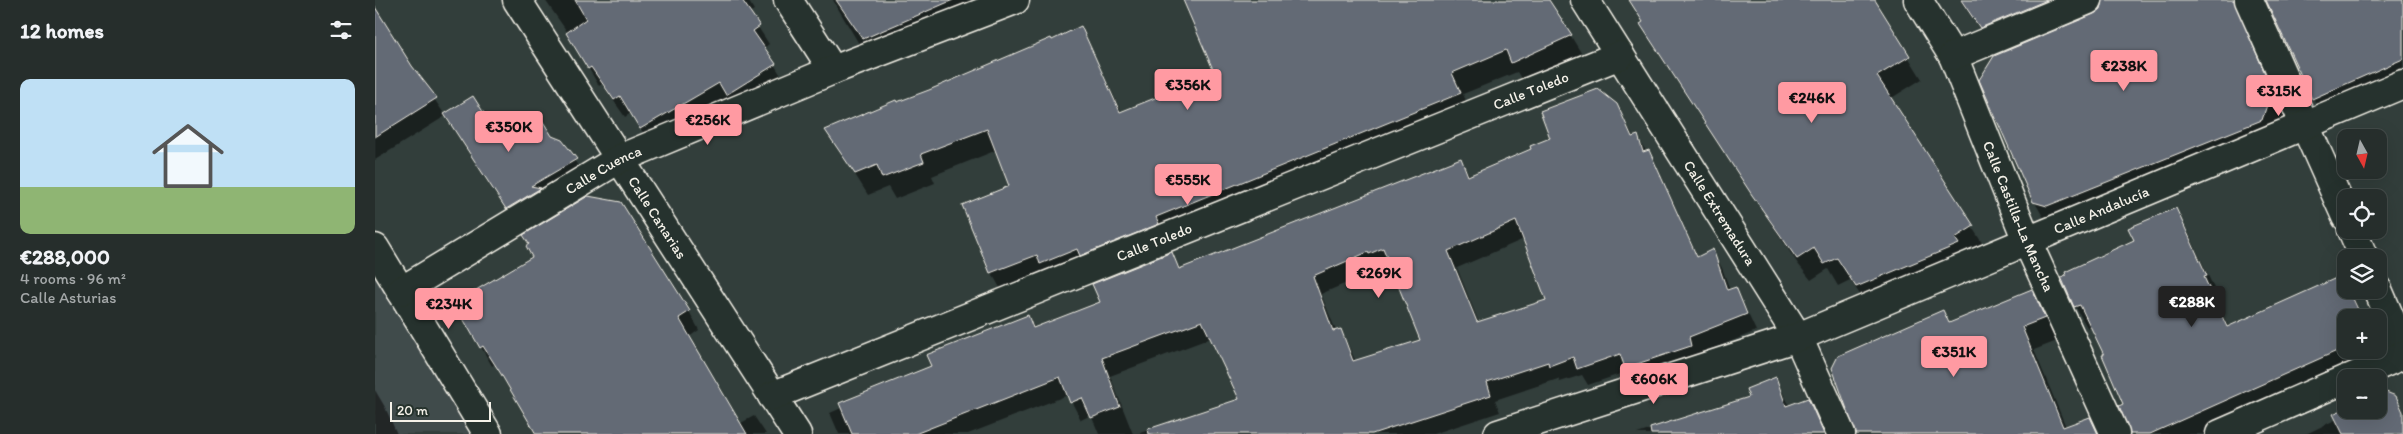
<!DOCTYPE html>
<meta charset="utf-8">
<style>
:root{--surface:#262e2c;--page:#323a38;--text:#f1f3f6;--muted:#a4a8a9;--line:#424a48;--accent:#ff9aa2}
body{margin:0;font-family:Itim,sans-serif;background:var(--page);color:var(--text);height:100vh;display:flex;flex-direction:column;font-size:19px;white-space:nowrap}
*{box-sizing:border-box;margin:0}
p{font-size:16px;color:var(--muted)}
.icon{flex:none;width:28px;height:28px;fill:none;stroke:currentColor;stroke-width:2;stroke-linecap:round;stroke-linejoin:round}
.map{position:relative;flex:1;overflow:hidden}
.panel{display:flex;flex-direction:column;background:var(--surface);width:375px}
.panel>*{flex:none}
.needle{width:32px;rotate:172deg}
.controls{position:absolute;left:1962px;top:129px;display:grid;gap:10px}
.controls a{display:grid;place-items:center;width:50px;height:50px;border-radius:10px;background:var(--surface);box-shadow:0 5px 20px #0002,0 0 0 1px var(--line);font-size:25px}
.scale{position:absolute;left:15px;bottom:12px;width:101px;box-sizing:border-box;padding-left:5px;border:2px solid #f4f1e8;border-top:0;font-size:14px;line-height:18px;white-space:nowrap;color:#f4f1e8;-webkit-text-stroke:4px #26332d;paint-order:stroke}
.price{position:absolute;translate:-50% -42px;padding:0 11px;border-radius:5px;background:var(--accent);color:#111;font-size:16px;line-height:32px;filter:drop-shadow(0 1px 2px #0008)}
.price::after{content:'';position:absolute;left:50%;top:30px;width:15px;height:11px;margin-left:-8px;background:inherit;clip-path:polygon(0 0,100% 0,50% 100%)}
.price.selected{background:#222;color:#fff}
ul{padding:0;list-style:none}
li{display:grid;align-content:center;gap:10px;height:265px;padding:0 20px}
li+li{border-top:1px solid var(--line)}
li span{display:grid;place-items:center;height:155px;border-radius:10px;color:#555}
li>.icon{margin-inline-start:auto}
span .icon{width:90px;height:90px;fill:#fffc;stroke-width:1}
li b{font-size:21px}
h2{display:flex;justify-content:space-between;align-items:center;height:60px;padding:0 20px;font-size:21px}
main{display:flex;flex:1;min-height:0}
.map>svg:first-child{display:block}
.built{fill:#414b4c}
.shadow{fill:#0007;fill-rule:evenodd}
.building{fill:#646a74;stroke:#f4f1e8;fill-rule:evenodd}
.lines{fill:none;stroke-linecap:round;stroke-linejoin:round}
.minor-casing{stroke:#f4f1e8;stroke-width:31}
.minor{stroke:#26332d;stroke-width:28}
.labels{text-anchor:middle;stroke-width:5;stroke-linejoin:round;paint-order:stroke}
.street-label{font-size:15px;fill:#f4f1e8;stroke:#26332d}
</style>
<main>
<section class="panel">
<h2>12 homes<svg class="icon" aria-label="filters" viewBox="0 0 24 24"><path d="M4 7h16M4 17h16"/><circle cx="9" cy="7" r="2"/><circle cx="15" cy="17" r="2"/></svg></h2>
<ul>
<li><span style="background:linear-gradient(#bfe0f5 70%,#8fb573 0)"><svg class="icon" aria-label="home" viewBox="0 0 24 24"><path d="M3 11l9-7 9 7M6 9v11h12V9"/></svg></span><div><b>€288,000</b><p>4 rooms · 96 m²</p><p>Calle Asturias</p></div></li>
</ul>
</section>
<div class="map">
<svg width="2028" height="434" viewBox="0 0 2028 434">
<rect width="100%" height="100%" fill="#323e3b"/>
<filter id="ink" filterUnits="userSpaceOnUse"><feTurbulence type="fractalNoise" baseFrequency=".02" numOctaves="2"/><feDisplacementMap in="SourceGraphic" scale="10" xChannelSelector="R" yChannelSelector="G"/><feConvolveMatrix kernelMatrix="1 2 1 2 8 2 1 2 1" color-interpolation-filters="sRGB"/></filter>
<g filter="url(#ink)">
<!-- built -->
<polygon class="built" points="0,248 111,434 0,434"/>
<!-- shadow -->
<g class="shadow">
<polygon points="170,0 373,0 379,10 374,13 394,44 389,48 410,82 276,146 256,113 250,117 227,84 224,86 193,33"/>
<polygon points="458,0 600,0 600,1 487,49"/>
<polygon points="809,0 1174,0 1208,56 1149,83 1142,72 1088,94 1097,114 628,293 616,272 636,187 622,150 557,176 560,183 520,199 513,187 493,195 452,130 677,42 706,28 747,113 842,75"/>
<polygon points="1254,0 1498,0 1547,79 1515,99 1611,249 1495,309 1475,280 1463,286 1453,269 1436,280 1423,264 1279,46 1266,24 1269,23"/>
<polygon points="1585,0 1698,0 1621,52"/>
<polygon points="1777,0 1863,0 1874,19 1873,33 1911,116 1901,145 1674,227 1659,201"/>
<polygon points="1878,0 2028,0 2028,90 1953,123 1938,98 1898,12"/>
<polygon points="0,33 5,42 16,35 70,115 98,98 128,145 167,122 176,137 186,141 210,176 171,199 175,205 142,225 72,115 0,160"/>
<path d="M 1241,105 L 1259,138 L 1262,137 L 1283,169 L 1323,258 L 1337,251 L 1347,268 L 1355,290 L 1361,288 L 1381,331 L 1323,355 L 1325,363 L 1261,384 L 1254,371 L 1213,385 L 1207,375 L 1185,382 L 1183,379 L 1120,400 L 1125,412 L 1058,434 L 762,434 L 865,399 L 836,338 L 735,376 L 758,434 L 724,434 L 716,415 L 706,420 L 693,395 L 593,434 L 464,434 L 455,413 L 558,367 L 653,316 L 660,329 L 727,303 L 796,254 L 806,270 L 1086,160 L 1095,176 L 1157,149 ZM 1149,239 L 1173,301 L 1104,323 L 1082,268 ZM 1016,266 L 1047,341 L 981,362 L 966,330 L 961,331 L 946,294 L 1004,269 L 1005,271 Z"/>
<polygon points="1800,210 1813,232 1844,299 1841,300 1854,328 1967,277 1971,284 1971,290 1975,290 1988,318 1971,318 1971,350 2003,350 2007,359 1837,434 1757,434 1750,405 1731,355 1717,327 1713,329 1700,306 1761,241"/>
<polygon points="1656,290 1682,341 1659,350 1691,427 1709,434 1482,434 1568,311 1575,324"/>
<polygon points="81,304 314,311 324,330 314,337 364,424 379,416 391,434 162,434 120,364 117,366"/>
<polygon points="1400,379 1415,406 1432,400 1451,434 1262,434 1376,397"/>
<polygon points="0,390 10,407 22,434 0,434"/>
<polygon points="2011,393 2020,397 2028,410 2028,434 1931,434 1962,419 2004,410 2004,396"/>
</g>
<!-- building -->
<g class="building">
<polygon points="200,0 367,0 385,26 378,31 401,64 351,95 344,83 265,129 245,96 239,100 216,67 213,69 191,33 211,19"/>
<polygon points="461,0 578,0 488,39"/>
<polygon points="808,0 1174,0 1197,35 1136,63 1131,50 1077,73 1086,93 781,217 784,224 705,256 702,249 665,264 662,255 615,273 587,205 634,186 612,129 546,154 549,162 507,178 502,165 480,174 450,130 521,100 522,102 554,90 676,38 677,40 706,26 745,112 840,74"/>
<polygon points="1254,0 1500,0 1535,56 1502,76 1599,226 1580,238 1584,244 1481,287 1462,258 1449,264 1439,248 1422,259 1377,195 1265,24 1268,22"/>
<polygon points="1586,0 1672,0 1605,28"/>
<polygon points="1728,0 1859,0 1897,90 1887,120 1672,206 1658,202 1604,80 1619,56 1719,14 1726,9"/>
<polygon points="1891,0 2028,0 2028,59 1937,99"/>
<polygon points="0,7 37,66 62,98 0,137"/>
<path d="M 1223,89 L 1242,104 L 1257,137 L 1263,135 L 1268,152 L 1274,150 L 1322,257 L 1338,249 L 1352,290 L 1361,287 L 1372,314 L 1314,337 L 1316,346 L 1250,368 L 1245,354 L 1202,369 L 1198,357 L 1174,366 L 1173,362 L 1112,382 L 1116,395 L 997,434 L 774,434 L 773,429 L 864,399 L 827,321 L 727,358 L 745,407 L 716,418 L 707,398 L 695,403 L 685,377 L 540,434 L 477,434 L 464,403 L 556,366 L 551,355 L 653,315 L 658,328 L 725,302 L 717,284 L 797,252 L 804,269 L 1086,158 L 1093,176 L 1156,149 L 1155,146 L 1175,138 L 1165,111 ZM 1141,221 L 1171,300 L 1102,322 L 1073,251 ZM 1008,248 L 1045,340 L 978,361 L 966,329 L 958,331 L 938,276 L 993,252 L 994,254 Z"/>
<polygon points="98,96 128,143 167,120 177,136 187,140 202,159 156,186 166,188 131,209 69,114"/>
<polygon points="213,196 246,202 315,311 304,318 372,434 161,434 126,374 108,346 105,348 79,303 157,257 151,246 154,244 148,235"/>
<polygon points="1801,208 1832,276 1829,277 1852,327 1968,275 1971,290 1974,290 1987,318 1971,318 1971,347 1775,434 1755,434 1744,406 1748,404 1727,355 1729,355 1705,305 1699,307 1686,277 1691,275 1690,272 1759,240 1753,228"/>
<polygon points="1657,289 1670,318 1647,327 1688,427 1715,417 1723,434 1481,434 1457,368 1463,356 1568,310 1574,323"/>
<polygon points="1401,377 1411,406 1433,398 1449,434 1276,434 1275,428 1374,397 1371,389"/>
<polygon points="2011,392 2021,396 2028,412 2028,434 1968,434 1958,414 1971,408 2004,410 2004,395"/>
</g>
<g class="lines">
<defs>
<g id="minor">
<path id="s1" d="M 142,0 L 422,434"/>
<polyline points="413,0 458,70"/>
<path id="s2" d="M 1210,0 L 1423,337 L 1466,434"/>
<path id="s3" d="M 1543,0 L 1578,56 L 1652,241 L 1740,434"/>
<polyline points="1874,0 1971,217"/>
<polyline points="1578,56 1713,0"/>
<polyline points="1977,230 1989,258"/>
<polyline points="0,248 113,434"/>
<polyline points="2003,290 2028,348"/>
<path id="s4" d="M 26,291 L 244,159 L 458,70 L 640,0"/>
<polyline points="1975,378 2028,355"/>
<path id="s5" d="M 397,396 L 1245,55"/>
<path id="s6" d="M 1123,434 L 1423,337 L 2028,84"/>
<polyline points="1845,434 1971,379"/>
</g>
</defs>
<!-- minor casing -->
<use href="#minor" class="minor-casing"/>
<!-- minor -->
<use href="#minor" class="minor"/>
</g>
</g>
<g class="labels">
<!-- street labels -->
<g class="street-label">
<text dy="5" stroke="none"><textPath href="#s5" startOffset="818">Calle Toledo</textPath></text>
<text dy="5" stroke="none"><textPath href="#s4" startOffset="236">Calle Cuenca</textPath></text>
<text dy="5" stroke="none"><textPath href="#s6" startOffset="644">Calle Andalucía</textPath></text>
<text dy="5" stroke="none"><textPath href="#s2" startOffset="252">Calle Extremadura</textPath></text>
<text dy="5" stroke="none"><textPath href="#s3" startOffset="239">Calle Castilla-La Mancha</textPath></text>
<text dy="5" stroke="none"><textPath href="#s1" startOffset="259">Calle Canarias</textPath></text>
<text dy="5" stroke="none"><textPath href="#s5" startOffset="412">Calle Toledo</textPath></text>
</g>
</g>
</svg>
<div class="controls">
<a><svg class="needle" viewBox="-14 -14 28 28"><path d="M0-13l5 13h-10z" fill="#e53935"/><path d="M0 13l5-13h-10z" fill="#a4a8a9"/></svg></a>
<a><svg class="icon" aria-label="locate" viewBox="0 0 24 24"><circle cx="12" cy="12" r="6"/><path d="M12 2v4M12 18v4M2 12h4M18 12h4"/></svg></a>
<a><svg class="icon" aria-label="layers" viewBox="0 0 24 24"><path d="M12 4l9 5-9 5-9-5zM3 14l9 5 9-5"/></svg></a>
<a>+</a>
<a>−</a>
</div>
<div class="scale">20 m</div>
<b class="price" style="left:1749px;top:92px">€238K</b>
<b class="price" style="left:813px;top:111px">€356K</b>
<b class="price" style="left:1904px;top:117px">€315K</b>
<b class="price" style="left:1437px;top:124px">€246K</b>
<b class="price" style="left:333px;top:146px">€256K</b>
<b class="price" style="left:134px;top:153px">€350K</b>
<b class="price" style="left:813px;top:206px">€555K</b>
<b class="price" style="left:1004px;top:299px">€269K</b>
<b class="price selected" style="left:1817px;top:328px">€288K</b>
<b class="price" style="left:74px;top:330px">€234K</b>
<b class="price" style="left:1579px;top:378px">€351K</b>
<b class="price" style="left:1279px;top:405px">€606K</b>
</div>
</main>
